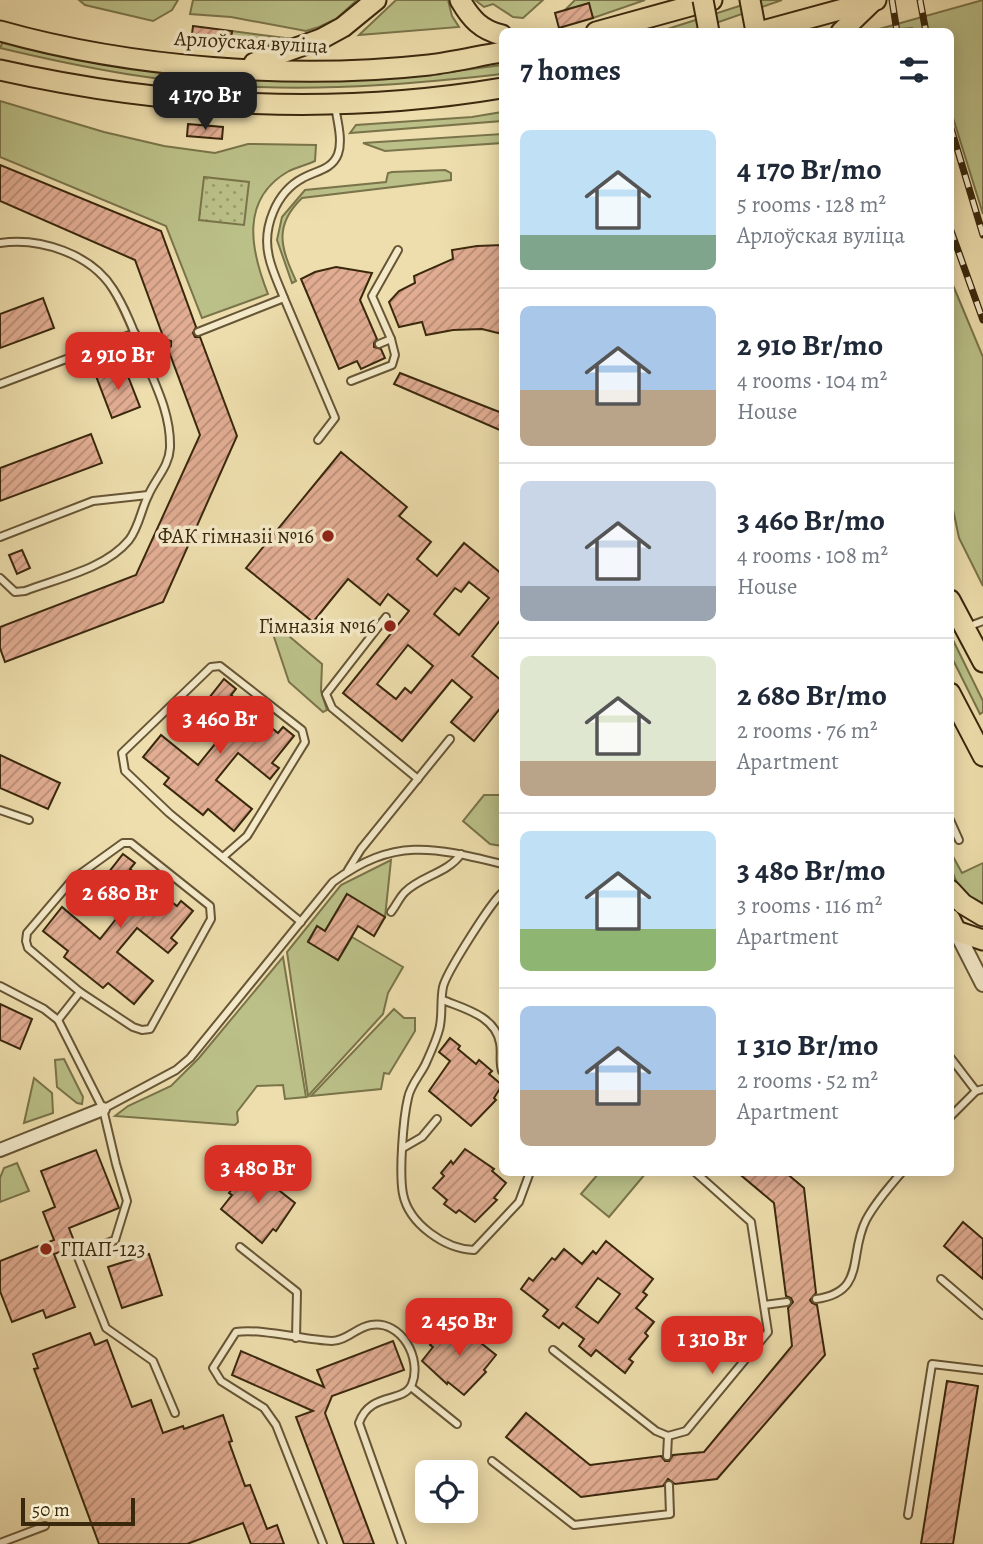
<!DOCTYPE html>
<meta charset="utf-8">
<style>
:root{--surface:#fff;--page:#f6f6f7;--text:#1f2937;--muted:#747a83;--line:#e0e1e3;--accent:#d93025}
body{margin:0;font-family:Alegreya,serif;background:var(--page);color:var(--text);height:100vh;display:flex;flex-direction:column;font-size:26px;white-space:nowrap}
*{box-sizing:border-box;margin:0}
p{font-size:23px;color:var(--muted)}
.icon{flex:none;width:38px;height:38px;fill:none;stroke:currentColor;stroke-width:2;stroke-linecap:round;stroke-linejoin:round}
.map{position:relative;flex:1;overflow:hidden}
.drawer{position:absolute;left:499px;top:28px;width:455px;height:1148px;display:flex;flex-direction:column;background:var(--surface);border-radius:10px;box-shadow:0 4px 18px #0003}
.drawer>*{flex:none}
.controls{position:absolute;left:415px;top:1460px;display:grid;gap:14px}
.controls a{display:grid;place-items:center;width:63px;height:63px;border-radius:10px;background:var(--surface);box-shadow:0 4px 18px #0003;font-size:35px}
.scale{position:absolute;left:21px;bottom:18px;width:114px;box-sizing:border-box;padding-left:7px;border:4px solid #3a280d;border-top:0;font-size:19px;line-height:24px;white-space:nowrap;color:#3a280d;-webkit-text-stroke:5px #f4eaca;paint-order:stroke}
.price{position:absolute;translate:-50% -60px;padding:0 16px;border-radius:14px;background:var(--accent);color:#fff;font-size:23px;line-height:46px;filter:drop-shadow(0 2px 4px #0008)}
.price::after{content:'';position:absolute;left:50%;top:42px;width:21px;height:16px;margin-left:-10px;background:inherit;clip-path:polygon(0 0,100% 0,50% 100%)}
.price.current{background:#222;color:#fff}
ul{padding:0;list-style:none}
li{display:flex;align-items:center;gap:21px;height:175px;padding:0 21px}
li+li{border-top:2px solid var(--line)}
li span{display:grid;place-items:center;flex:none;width:196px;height:140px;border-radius:10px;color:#555}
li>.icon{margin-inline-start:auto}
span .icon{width:84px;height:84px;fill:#fffc;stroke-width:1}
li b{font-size:30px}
h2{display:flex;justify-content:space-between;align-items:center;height:84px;padding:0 21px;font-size:30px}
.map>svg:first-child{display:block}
.grass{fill:#bbc088;stroke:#7a744a;stroke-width:2}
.park{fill:url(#park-dots);stroke:#7a744a;stroke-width:2}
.building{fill:url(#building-hatch);stroke:#3a280d;stroke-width:2;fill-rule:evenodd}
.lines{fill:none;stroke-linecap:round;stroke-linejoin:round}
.service-casing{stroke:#675635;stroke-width:10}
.minor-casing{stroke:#675635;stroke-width:16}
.tertiary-casing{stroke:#675635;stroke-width:18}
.primary-casing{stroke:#3a280d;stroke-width:23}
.service{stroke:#f4eaca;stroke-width:6}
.minor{stroke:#f4eaca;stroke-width:12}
.tertiary{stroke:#f4eaca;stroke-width:14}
.primary{stroke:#eedead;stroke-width:19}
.rail-casing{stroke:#3a280d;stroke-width:7}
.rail{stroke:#f4eaca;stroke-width:4.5;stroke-dasharray:13;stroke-linecap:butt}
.primary-bridge-casing{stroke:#3a280d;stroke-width:23;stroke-linecap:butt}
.primary-bridge{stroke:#eedead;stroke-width:19}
.poi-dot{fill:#8f2418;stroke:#f4eaca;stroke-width:2.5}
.labels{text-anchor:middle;stroke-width:7;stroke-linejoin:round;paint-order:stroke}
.street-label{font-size:21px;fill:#3a280d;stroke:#f4eaca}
.poi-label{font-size:21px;fill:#3a280d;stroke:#f4eaca;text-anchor:end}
</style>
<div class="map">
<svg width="983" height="1544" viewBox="0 0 983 1544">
<defs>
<pattern id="park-dots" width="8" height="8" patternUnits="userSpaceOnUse" patternTransform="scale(1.75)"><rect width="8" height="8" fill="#bbc088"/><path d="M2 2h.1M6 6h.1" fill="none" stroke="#999c6e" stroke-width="1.8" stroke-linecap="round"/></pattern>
<pattern id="building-hatch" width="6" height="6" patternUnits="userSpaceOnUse" patternTransform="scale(1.75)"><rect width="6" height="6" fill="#e2ad93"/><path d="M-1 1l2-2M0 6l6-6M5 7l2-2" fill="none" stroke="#b88d76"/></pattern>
</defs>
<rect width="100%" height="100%" fill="#eedead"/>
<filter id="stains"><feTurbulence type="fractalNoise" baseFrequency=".00286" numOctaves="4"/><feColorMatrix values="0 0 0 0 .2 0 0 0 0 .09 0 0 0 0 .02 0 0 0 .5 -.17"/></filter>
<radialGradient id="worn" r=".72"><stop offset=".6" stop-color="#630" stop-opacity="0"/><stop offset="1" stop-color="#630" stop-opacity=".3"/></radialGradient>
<!-- grass -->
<g class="grass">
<polygon points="79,0 178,0 172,10 153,21 85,5"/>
<polygon points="193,0 357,0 336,19 319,27 306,31 231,17 190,14"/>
<polygon points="396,0 448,0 452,16 459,27 359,35"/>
<polygon points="475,0 543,0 523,18 513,17 493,4 484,7"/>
<polygon points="575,0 645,0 593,18 588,4 565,10"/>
<polygon points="758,0 782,0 693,31 658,32"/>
<polygon points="983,0 983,214 950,108 950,54 953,50 950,32 914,31 912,28 872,31"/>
<polygon points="232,31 293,39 267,46 230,46"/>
<path d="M 4,39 L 62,52 L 449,72 L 502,65 L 502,74 C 421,83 340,90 258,87 C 171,85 84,68 0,48 Z"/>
<path d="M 0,101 L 104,132 L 164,146 L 215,153 L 248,144 L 316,145 L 315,161 C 307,165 297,167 289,171 C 239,199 251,251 268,294 L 202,318 L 166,226 L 0,157 Z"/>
<polygon points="502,112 502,121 350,133 356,125 472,117"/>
<polygon points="502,134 502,143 385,151 363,143"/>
<path d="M 445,170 L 451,173 L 451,180 L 302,198 C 273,226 281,248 296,281 L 292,283 L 277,240 L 282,217 L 305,190 L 386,182 L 388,173 L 392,172 Z"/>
<polygon points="950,278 983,357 983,586 959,538 950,495"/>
<polygon points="277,626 322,664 321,691 327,710 323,712 289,682 272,631"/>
<polygon points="950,634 983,701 983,712 980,714 950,654"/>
<polygon points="484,795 502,795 502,846 490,844 463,821"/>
<path d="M 950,851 L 962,873 L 983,863 L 983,905 C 959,897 950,875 950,851 Z"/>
<polygon points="391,860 385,917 347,894 325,931 317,927 308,941 338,960 352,937 403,967 388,993 383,1014 308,1096 287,952 341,885"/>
<polygon points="283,957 306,1097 285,1099 283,1085 257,1086 237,1112 238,1122 235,1125 115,1116 128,1106 171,1086 199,1058"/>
<polygon points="394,1009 404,1018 415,1018 415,1031 389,1074 384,1073 381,1089 311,1096"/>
<polygon points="64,1059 83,1097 82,1104 77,1103 57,1087 55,1060"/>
<polygon points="34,1078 52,1093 53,1113 24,1123"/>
<polygon points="17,1163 29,1191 0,1202 0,1178 4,1168"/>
<polygon points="599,1173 599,1172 646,1173 609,1217 581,1194"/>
</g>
<!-- park -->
<polygon class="park" points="204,177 249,182 244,225 199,220"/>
<!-- building -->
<g class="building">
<polygon points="589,3 593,18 559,28 555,13"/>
<polygon points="193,26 232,31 230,46 191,42"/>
<polygon points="188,124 223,127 222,139 187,136"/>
<polygon points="0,165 161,231 196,327 193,333 195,337 200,337 237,436 163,602 5,662 0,648 0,627 136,575 200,435 168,349 171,346 171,341 164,339 135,260 0,201"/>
<polygon points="502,245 502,334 482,329 453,330 426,335 422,322 399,327 389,302 399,291 415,283 414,276 453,259 452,250 477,246"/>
<polygon points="336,267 372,273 360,300 377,339 374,343 374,347 381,349 385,358 361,369 357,361 339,369 301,279 315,272"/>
<polygon points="43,298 54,328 0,348 0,314"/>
<polygon points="124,366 140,407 112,418 96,376"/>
<polygon points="400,373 502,413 502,431 394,384"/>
<polygon points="91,434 102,463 0,501 0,468"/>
<path d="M 341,452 L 407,507 L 399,516 L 431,542 L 417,559 L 437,576 L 464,543 L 502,574 L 502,618 L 472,656 L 502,681 L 502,706 L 474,741 L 451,722 L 472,697 L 452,680 L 402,741 L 343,693 L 409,611 L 388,594 L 380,605 L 348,579 L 313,622 L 246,568 ZM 469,582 L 489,598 L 459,635 L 434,614 L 455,588 L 461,592 ZM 408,645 L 433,666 L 411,693 L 405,688 L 396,699 L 377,684 Z"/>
<polygon points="22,550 30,568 17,574 9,555"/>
<polygon points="224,679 236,689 231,695 278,733 283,727 294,736 272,763 279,768 270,779 238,753 216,780 252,809 234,831 208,809 203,815 164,784 169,778 143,757 161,735 198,765 220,738 188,712 195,703 201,708"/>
<polygon points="0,755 60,783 48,809 0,788"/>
<polygon points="123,854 135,863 130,869 151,886 177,906 181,901 193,911 171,938 177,943 168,953 137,928 117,952 153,981 134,1004 108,983 103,988 64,957 68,951 43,931 62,907 100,939 120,914 86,887 95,877 101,882"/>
<polygon points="347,894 385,917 374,936 358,926 338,960 308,942 317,926 325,931"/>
<polygon points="0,1004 32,1019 20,1049 0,1040"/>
<polygon points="450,1038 460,1046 458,1049 476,1064 479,1060 492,1071 489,1074 502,1085 494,1098 496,1100 471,1126 429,1091 450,1061 439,1052"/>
<polygon points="465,1149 494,1169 492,1171 506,1183 494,1198 497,1200 475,1222 459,1210 456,1213 444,1204 447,1200 433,1188 444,1176 441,1173 451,1161 453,1164"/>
<polygon points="96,1150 119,1208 69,1228 76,1246 54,1254 75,1307 46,1318 43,1310 12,1322 0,1291 0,1261 54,1240 43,1212 55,1207 41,1171"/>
<polygon points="253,1169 267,1181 270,1177 283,1187 280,1191 295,1203 276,1231 273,1229 262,1243 221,1209 232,1195 229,1193 240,1179 243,1181"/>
<polygon points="737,1172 785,1172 804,1188 816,1293 810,1300 812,1303 817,1305 825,1355 717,1479 675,1484 668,1479 663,1486 581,1497 506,1437 526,1413 590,1465 661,1456 665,1461 669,1461 673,1455 704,1452 792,1346 788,1308 793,1302 791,1298 786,1296 774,1203"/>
<polygon points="963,1222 983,1239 983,1279 944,1246"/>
<path d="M 606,1241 L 653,1279 L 643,1292 L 647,1295 L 636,1308 L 654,1322 L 645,1333 L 648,1336 L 629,1359 L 633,1362 L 625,1373 L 596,1350 L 591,1356 L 579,1346 L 584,1339 L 563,1323 L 559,1328 L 543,1316 L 548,1310 L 521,1289 L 529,1278 L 533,1281 L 552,1258 L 555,1260 L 564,1249 L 582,1264 L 593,1251 L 596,1254 ZM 598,1278 L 620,1294 L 598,1323 L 576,1307 Z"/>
<polygon points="149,1254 162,1295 122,1308 108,1267"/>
<polygon points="454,1321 483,1340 481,1343 496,1355 484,1370 486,1372 464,1395 448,1382 447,1384 422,1361 433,1347 430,1345 441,1332 443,1335"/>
<polygon points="90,1333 95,1345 107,1340 132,1407 151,1400 163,1433 183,1426 184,1429 223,1415 232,1441 229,1442 245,1486 250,1485 267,1529 277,1525 284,1544 251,1544 243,1523 187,1544 99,1544 34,1369 38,1368 33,1354"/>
<polygon points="393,1341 404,1370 332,1396 325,1413 374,1544 344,1544 296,1417 313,1411 232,1375 241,1351 324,1387 317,1370"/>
<polygon points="947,1381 978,1386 953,1544 921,1544"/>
</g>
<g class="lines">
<defs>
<g id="service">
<path d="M 0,243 C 40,237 91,254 113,289 C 127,311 136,337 146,362 C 158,390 171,417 170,448 C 169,467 155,479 148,496 C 141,510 139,527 129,540 C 105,569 59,578 25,591 L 15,592 L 0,578"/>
<polyline points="284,298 335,418 318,440"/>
<path d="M 198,332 L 284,298 C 279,285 272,271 269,257 C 262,228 276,192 303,178 C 315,171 332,170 338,154 C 343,140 337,120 335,106"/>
<polyline points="379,344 391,339 372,296 398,250"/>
<polyline points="142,353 166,344"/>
<polyline points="351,381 392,365 395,355 391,339"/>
<polyline points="0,384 135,333"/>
<polyline points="0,537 93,501 148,495"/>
<polyline points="386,617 326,694 332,708 418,779"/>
<polyline points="967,627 983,621"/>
<polyline points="0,810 29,820"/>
<polyline points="950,820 959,840"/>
<polygon points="123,843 131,843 210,906 211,919 150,1029 142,1030 133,1027 80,992 28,948 26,941 27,933 73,879"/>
<polyline points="223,857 247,836 305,742 302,730 220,666 211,667 122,753 125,771 169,813 301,922"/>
<polyline points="348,870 361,849 450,739"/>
<path d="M 502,893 C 490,904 446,973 443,987 C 440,1001 443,1016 439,1030 C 436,1041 430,1054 425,1065 C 420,1075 410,1086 408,1098 C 403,1119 399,1173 403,1194 C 409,1224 445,1249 474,1250 L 519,1202 L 530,1172"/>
<path d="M 391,912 C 396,906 399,898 405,892 C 421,876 448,873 461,854"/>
<polyline points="0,986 44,1009 58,1020 103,1109 116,1164 127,1201 115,1240 77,1255 106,1328 153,1361 175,1413"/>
<path d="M 443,1000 C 465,1009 495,1016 500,1043 C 502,1052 499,1061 502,1071"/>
<polyline points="58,1020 80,992"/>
<polyline points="950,1057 976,1091"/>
<path d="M 103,1109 L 176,1070 L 190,1058 L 333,882 C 394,837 433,847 502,864"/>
<polyline points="950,1117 976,1091 983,1089"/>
<polyline points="403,1148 422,1137 437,1119"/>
<polyline points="240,1247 297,1292 296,1338"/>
<polyline points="941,1279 983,1315"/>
<path d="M 816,1299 C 867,1292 848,1255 866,1220 C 875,1203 889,1187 902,1172"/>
<polyline points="764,1305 787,1302"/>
<polyline points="553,1350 656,1431 668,1436 686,1431 768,1332 751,1222 695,1172"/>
<polyline points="411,1387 457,1424"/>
<polyline points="667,1456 668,1436"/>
<polyline points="492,1461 574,1525 670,1514 669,1485"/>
<polyline points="908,1515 932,1364 983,1370"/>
<polyline points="0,1543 45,1526"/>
<path d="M 323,1544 L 276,1425 L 264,1408 L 221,1381 L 213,1368 L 236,1332 C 261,1328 304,1340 332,1341 C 346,1341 357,1327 371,1325 C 402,1320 422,1359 412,1384 C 404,1404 370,1391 359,1423 L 402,1544"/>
</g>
<polyline id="minor" points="0,1150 103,1109"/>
<polyline id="tertiary" points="956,931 983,984"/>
<g id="primary">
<path d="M 460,0 C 471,19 481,30 502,35"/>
<polyline points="750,0 756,32"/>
<path d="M 0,31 C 131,68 293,80 429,65 C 453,62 478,56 502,52"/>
<polyline points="596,32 712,0"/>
<polyline points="759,32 876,0"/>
<polyline points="841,32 871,3"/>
<polyline points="254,63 321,39 343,27 376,0"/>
<path d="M 0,70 C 164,107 336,116 502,88"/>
<polyline points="950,600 983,662"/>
<polyline points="950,693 983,756"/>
<polyline points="950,890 963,904 983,916"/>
<polyline points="950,919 956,931 983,940"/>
</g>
</defs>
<!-- service casing -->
<use href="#service" class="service-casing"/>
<!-- minor casing -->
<use href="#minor" class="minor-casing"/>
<!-- tertiary casing -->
<use href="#tertiary" class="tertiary-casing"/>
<!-- primary casing -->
<use href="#primary" class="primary-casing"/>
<!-- service -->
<use href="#service" class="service"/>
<!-- minor -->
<use href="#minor" class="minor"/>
<!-- tertiary -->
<use href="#tertiary" class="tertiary"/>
<!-- primary -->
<use href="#primary" class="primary"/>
<defs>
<g id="rail">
<polyline points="892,0 897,32"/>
<polyline points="920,0 926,32"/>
<polyline points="950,125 983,235"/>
<polyline points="950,228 983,320"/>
</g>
</defs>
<!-- rail casing -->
<use href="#rail" class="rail-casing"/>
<!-- rail -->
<use href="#rail" class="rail"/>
<defs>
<polyline id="primary-bridge" points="703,0 709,32"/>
</defs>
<!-- primary-bridge casing -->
<use href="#primary-bridge" class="primary-bridge-casing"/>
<!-- primary-bridge -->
<use href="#primary-bridge" class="primary-bridge"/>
</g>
<!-- markers -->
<g class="poi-dot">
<circle cx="328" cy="536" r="7"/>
<circle cx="390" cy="626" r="7"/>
<circle cx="46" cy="1249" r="7"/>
</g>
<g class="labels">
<!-- street labels -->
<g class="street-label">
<text transform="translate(251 42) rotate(3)" y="7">Арлоўская вуліца</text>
</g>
<!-- poi labels -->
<g class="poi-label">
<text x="314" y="543">ФАК гімназіі №16</text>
<text x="376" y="633">Гімназія №16</text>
<text x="60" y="1256" text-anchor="start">ГПАП-123</text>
</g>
</g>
<rect width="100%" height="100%" filter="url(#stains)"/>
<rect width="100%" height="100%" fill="url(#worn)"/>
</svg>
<div class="controls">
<a><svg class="icon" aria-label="locate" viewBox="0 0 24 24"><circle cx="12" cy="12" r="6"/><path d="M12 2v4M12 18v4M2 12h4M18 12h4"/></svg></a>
</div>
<div class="scale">50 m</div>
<b class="price current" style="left:205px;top:132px">4 170 Br</b>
<b class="price" style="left:118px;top:392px">2 910 Br</b>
<b class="price" style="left:220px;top:756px">3 460 Br</b>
<b class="price" style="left:120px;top:930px">2 680 Br</b>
<b class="price" style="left:258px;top:1205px">3 480 Br</b>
<b class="price" style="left:459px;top:1358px">2 450 Br</b>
<b class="price" style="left:712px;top:1376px">1 310 Br</b>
<section class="drawer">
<h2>7 homes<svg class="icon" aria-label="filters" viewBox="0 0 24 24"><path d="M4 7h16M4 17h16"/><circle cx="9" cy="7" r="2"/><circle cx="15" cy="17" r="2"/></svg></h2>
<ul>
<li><span style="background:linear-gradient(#bfe0f5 75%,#7fa58c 0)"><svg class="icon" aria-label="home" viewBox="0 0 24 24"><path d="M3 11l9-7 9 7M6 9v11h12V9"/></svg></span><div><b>4 170 Br/mo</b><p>5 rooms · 128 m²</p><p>Арлоўская вуліца</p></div></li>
<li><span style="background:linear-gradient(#a9c7e8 60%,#b9a48a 0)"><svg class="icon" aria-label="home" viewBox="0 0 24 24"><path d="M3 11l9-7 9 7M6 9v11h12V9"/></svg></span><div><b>2 910 Br/mo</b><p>4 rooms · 104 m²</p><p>House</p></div></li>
<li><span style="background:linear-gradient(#c9d6e8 75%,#9aa5b1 0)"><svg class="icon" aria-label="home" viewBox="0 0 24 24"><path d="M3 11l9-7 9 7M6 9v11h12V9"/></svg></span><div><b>3 460 Br/mo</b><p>4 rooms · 108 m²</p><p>House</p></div></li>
<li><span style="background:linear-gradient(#dfe7d0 75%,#b9a48a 0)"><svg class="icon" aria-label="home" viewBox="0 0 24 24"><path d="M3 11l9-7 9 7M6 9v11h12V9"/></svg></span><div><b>2 680 Br/mo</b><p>2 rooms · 76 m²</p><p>Apartment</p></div></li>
<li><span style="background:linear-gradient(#bfe0f5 70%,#8fb573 0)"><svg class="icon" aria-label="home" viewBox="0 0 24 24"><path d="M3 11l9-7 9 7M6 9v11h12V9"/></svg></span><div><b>3 480 Br/mo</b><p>3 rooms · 116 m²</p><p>Apartment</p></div></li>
<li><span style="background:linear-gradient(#a9c7e8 60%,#b9a48a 0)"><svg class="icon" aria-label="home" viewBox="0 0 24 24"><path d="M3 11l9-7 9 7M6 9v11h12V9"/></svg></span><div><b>1 310 Br/mo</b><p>2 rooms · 52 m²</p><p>Apartment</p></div></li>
</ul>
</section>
</div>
